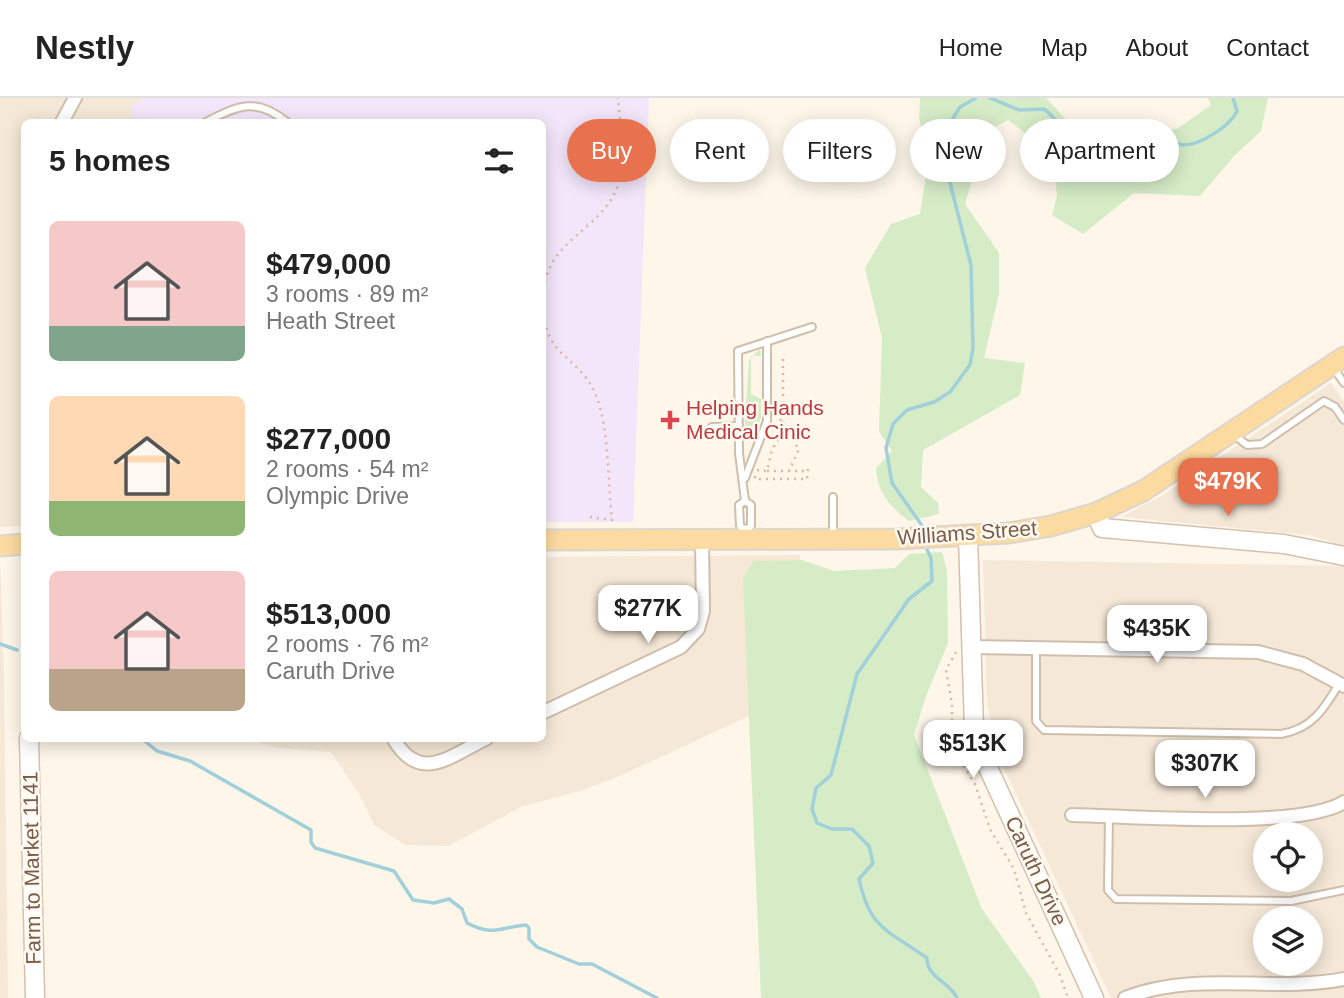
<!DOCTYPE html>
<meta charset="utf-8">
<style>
:root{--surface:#fff;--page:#f2f2f2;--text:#222;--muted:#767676;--line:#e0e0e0;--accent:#e8724d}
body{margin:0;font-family:Arial,sans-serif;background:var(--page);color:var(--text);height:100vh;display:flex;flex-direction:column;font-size:26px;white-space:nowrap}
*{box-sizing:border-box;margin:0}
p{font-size:23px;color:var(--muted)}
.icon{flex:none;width:38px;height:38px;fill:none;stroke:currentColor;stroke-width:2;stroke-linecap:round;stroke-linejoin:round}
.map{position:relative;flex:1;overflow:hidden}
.panel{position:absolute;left:21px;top:21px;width:525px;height:623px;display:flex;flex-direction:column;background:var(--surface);border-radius:10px;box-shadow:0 4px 18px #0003}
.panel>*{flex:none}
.guide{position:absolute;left:567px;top:21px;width:665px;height:63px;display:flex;gap:14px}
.tools{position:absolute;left:1253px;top:724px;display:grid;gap:14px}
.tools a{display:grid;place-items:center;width:70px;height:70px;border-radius:50%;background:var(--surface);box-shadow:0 4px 18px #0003;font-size:35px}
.price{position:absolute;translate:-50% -60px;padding:0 16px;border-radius:14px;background:#fff;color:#222;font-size:23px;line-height:46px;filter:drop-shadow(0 2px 4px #0008)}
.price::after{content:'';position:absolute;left:50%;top:42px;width:21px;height:16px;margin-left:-10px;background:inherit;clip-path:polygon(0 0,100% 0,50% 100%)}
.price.selected{background:var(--accent);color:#fff}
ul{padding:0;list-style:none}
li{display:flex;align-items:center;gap:21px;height:175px;padding:0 28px}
li span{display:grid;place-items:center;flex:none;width:196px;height:140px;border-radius:10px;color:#555}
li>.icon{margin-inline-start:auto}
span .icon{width:84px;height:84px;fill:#fffc;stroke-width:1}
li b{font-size:30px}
h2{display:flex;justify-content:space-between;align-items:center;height:84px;padding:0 28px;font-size:30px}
.chip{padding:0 24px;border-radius:32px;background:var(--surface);box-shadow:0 4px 18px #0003;font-size:24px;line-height:63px}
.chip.selected{background:var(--accent);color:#fff}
header{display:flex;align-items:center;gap:42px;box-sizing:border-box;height:98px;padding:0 35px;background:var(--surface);border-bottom:2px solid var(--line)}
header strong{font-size:33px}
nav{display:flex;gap:38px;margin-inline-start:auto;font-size:24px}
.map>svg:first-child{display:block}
.residential{fill:#f5e8d7;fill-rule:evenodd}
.education{fill:#f3e5fa}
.green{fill:#d5ecc6}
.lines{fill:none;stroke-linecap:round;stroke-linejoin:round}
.stream{stroke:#a2d0da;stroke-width:3.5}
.lane-casing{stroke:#d0bead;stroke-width:10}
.street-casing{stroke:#d0bead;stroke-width:16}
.secondary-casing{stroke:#d6c0ad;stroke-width:21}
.primary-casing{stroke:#dcd5d0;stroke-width:23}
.path{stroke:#d9b8a2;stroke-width:2.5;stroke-dasharray:2 5;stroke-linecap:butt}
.lane{stroke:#fff;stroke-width:6}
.street{stroke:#fff;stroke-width:12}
.secondary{stroke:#fff;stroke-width:18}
.primary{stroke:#fcdba1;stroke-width:19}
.health-dot{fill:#e0444e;stroke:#fff9f0;stroke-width:2.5}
.labels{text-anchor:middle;stroke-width:5;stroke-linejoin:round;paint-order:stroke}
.health-label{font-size:21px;fill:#be3a42;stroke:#fff9f0;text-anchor:start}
.street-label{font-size:21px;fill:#795c4b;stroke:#fff9f0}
</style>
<header>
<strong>Nestly</strong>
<nav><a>Home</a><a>Map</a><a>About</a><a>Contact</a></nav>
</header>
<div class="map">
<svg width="1344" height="900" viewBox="0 0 1344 900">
<rect width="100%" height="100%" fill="#fdf6e9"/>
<!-- residential -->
<g class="residential">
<polygon points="0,0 145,0 132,7 132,24 24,24 24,428 0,429"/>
<polygon points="1331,285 1344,304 1344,448 1310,437 1121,419 1163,397"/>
<polygon points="800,457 796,523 908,544 622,677 580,693 523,708 448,748 406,747 374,727 361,699 331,654 277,650 247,641 542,640 543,459"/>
<path d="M 983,462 L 1344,468 L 1344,900 L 1111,900 L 998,657 L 987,606 ZM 1265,737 L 1311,737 L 1311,782 L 1265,782 ZM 1265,821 L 1311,821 L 1311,866 L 1265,866 Z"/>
<polygon points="0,463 4,574 8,900 0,900"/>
</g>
<!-- education -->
<polygon class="education" points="145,0 649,0 633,424 543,424 542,24 132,24 132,7"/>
<!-- green -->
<g class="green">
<path d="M 920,0 L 1046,0 L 1081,38 L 1177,31 L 1211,7 L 1208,0 L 1268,0 L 1261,33 L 1235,57 L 1200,98 L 1134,95 L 1083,136 L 1052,117 L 1057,98 L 1053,56 L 1008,22 L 986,34 L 965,106 L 999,155 L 999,196 L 984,260 L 1025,265 L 1020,297 L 923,352 L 921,389 L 938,405 L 939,416 L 909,423 C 890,409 877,394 876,370 L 892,353 L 879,334 L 882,240 L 865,170 L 891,126 L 920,116 L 929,60 L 919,20 Z"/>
<polygon points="760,251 761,258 751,258 751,296 761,301 761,320 752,339 748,341 745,325 749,262"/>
<polygon points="942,454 947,473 948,545 926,598 914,637 982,811 1034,884 1041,900 761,900 743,480 753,463 802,462 834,473 895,470 909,456"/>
</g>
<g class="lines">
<!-- stream -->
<g class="stream">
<path d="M 990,0 L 1019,12 L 1044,11 C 1054,18 1060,31 1073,35 C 1100,45 1122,35 1148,34 C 1165,33 1171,46 1183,47 C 1201,47 1230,28 1237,13 L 1233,0"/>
<polyline points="923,434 923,429 892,385 886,350 893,326 907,312 934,304 950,294 970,267 973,250 971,167 939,42 960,9 976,0"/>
<path d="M 924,445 L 931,460 L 932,483 L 909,501 L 857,576 L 831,677 L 816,690 L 812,711 L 817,725 L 832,731 L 852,731 L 869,748 L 873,765 L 859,781 C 870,832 888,832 927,860 C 926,879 950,884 957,900"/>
<polyline points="0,546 17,552"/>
<path d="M 141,640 L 157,653 L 190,663 L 311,732 L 311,744 L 315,750 L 394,773 L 413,802 L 434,805 L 449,801 L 462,811 L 467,825 C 494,839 499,829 526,827 L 529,830 L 529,841 L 537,849 L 579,866 L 592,866 L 657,900"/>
</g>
<defs>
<g id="lane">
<path d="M 206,24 C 240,6 257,0 287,24"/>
<polyline points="1333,269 1344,285"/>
<polyline points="712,329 739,328"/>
<polyline points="1233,336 1247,347 1262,346 1324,303 1335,309 1344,322"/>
<polyline points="745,380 767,323 767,243"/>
<polyline points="833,399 833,439"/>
<polyline points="745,403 739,355 738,253 812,229"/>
<polyline points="746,432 740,428 739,407 745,403 751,407 751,428 746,432 746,439"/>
<path d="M 1036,549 L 1036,623 L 1044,632 L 1281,636 C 1312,631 1324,611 1339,586"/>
<polyline points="1109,718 1108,792 1116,801 1291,803 1344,792"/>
</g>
<g id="street">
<polyline points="62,24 75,0"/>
<polyline points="970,549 1258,554 1303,566 1344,588"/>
<polyline points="542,615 681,549 698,531 703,513 702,442"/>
<path d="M 393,640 C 420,687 450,658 487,640"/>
<path d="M 1072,717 C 1132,718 1299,732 1344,704"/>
<path d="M 1125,900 C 1195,872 1272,895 1344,881"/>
</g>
<g id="secondary">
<polyline points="1096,415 1102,430 1284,446 1344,458"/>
<polyline points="968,438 974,631 979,650 1094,900"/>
<polyline points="29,640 35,900"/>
</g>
<g id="primary">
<polyline points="542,442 897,441 1009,435 1051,428 1096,415 1143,393 1344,259"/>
<polyline points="0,448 24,446"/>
</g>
</defs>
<!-- lane casing -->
<use href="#lane" class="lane-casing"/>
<!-- street casing -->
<use href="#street" class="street-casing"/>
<!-- secondary casing -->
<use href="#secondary" class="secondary-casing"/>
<!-- primary casing -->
<use href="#primary" class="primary-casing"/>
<!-- path -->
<g class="path">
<polyline points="783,261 783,317"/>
<polyline points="783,323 783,329 799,351 789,373"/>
<polyline points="757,372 767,373 772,352 782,335 774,328 786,317"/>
<polyline points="767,373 808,373"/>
<polyline points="755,378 755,381 807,381 808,371"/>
<path d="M 590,419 L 612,422 C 608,387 609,331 597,300 C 579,252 537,263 544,191 C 548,143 601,131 617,90 C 627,62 620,29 618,0"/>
<polyline points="956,554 946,572 952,606 952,640 958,659 975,686 990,731 1014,771 1026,815 1060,877 1068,900"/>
</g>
<!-- lane -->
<use href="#lane" class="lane"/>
<!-- street -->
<use href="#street" class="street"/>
<!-- secondary -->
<use href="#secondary" class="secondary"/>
<!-- primary -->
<use href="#primary" class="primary"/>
</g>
<!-- markers -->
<path class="health-dot" d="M666.5 311.5h7v7h7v7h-7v7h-7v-7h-7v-7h7z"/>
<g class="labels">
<!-- health labels -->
<g class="health-label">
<text x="686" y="317">Helping Hands<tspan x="686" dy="24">Medical Cinic</tspan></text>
</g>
<!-- street labels -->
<g class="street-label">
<text transform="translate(967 435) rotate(-4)" y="7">Williams Street</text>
<text transform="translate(32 770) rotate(-91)" y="7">Farm to Market 1141</text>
<text transform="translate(1036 773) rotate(65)" y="7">Caruth Drive</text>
</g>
</g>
</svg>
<div class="tools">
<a><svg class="icon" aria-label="locate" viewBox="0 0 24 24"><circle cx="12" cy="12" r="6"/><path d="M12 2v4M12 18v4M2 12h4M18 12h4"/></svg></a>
<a><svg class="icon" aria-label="layers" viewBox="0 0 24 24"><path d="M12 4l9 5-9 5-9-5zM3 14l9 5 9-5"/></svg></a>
</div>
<b class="price selected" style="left:1228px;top:420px">$479K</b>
<b class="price" style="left:648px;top:547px">$277K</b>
<b class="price" style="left:1157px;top:567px">$435K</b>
<b class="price" style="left:973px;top:682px">$513K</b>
<b class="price" style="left:1205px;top:702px">$307K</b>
<div class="guide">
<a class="chip selected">Buy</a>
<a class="chip">Rent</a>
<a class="chip">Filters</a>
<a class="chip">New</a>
<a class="chip">Apartment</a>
</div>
<section class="panel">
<h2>5 homes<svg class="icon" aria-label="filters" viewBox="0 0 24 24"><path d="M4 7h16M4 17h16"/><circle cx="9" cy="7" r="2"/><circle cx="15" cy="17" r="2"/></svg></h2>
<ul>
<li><span style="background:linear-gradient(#f6c9c9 75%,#7fa58c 0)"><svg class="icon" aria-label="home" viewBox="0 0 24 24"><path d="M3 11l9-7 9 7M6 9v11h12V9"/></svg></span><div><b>$479,000</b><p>3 rooms · 89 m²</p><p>Heath Street</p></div></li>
<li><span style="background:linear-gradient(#ffd9b3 75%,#8fb573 0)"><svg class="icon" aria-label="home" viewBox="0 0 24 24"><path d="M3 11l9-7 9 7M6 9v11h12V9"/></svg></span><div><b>$277,000</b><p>2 rooms · 54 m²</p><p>Olympic Drive</p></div></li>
<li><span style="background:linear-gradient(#f6c9c9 70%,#b9a48a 0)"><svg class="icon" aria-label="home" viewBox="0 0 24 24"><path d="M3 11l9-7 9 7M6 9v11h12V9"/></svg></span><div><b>$513,000</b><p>2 rooms · 76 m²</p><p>Caruth Drive</p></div></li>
</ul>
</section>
</div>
